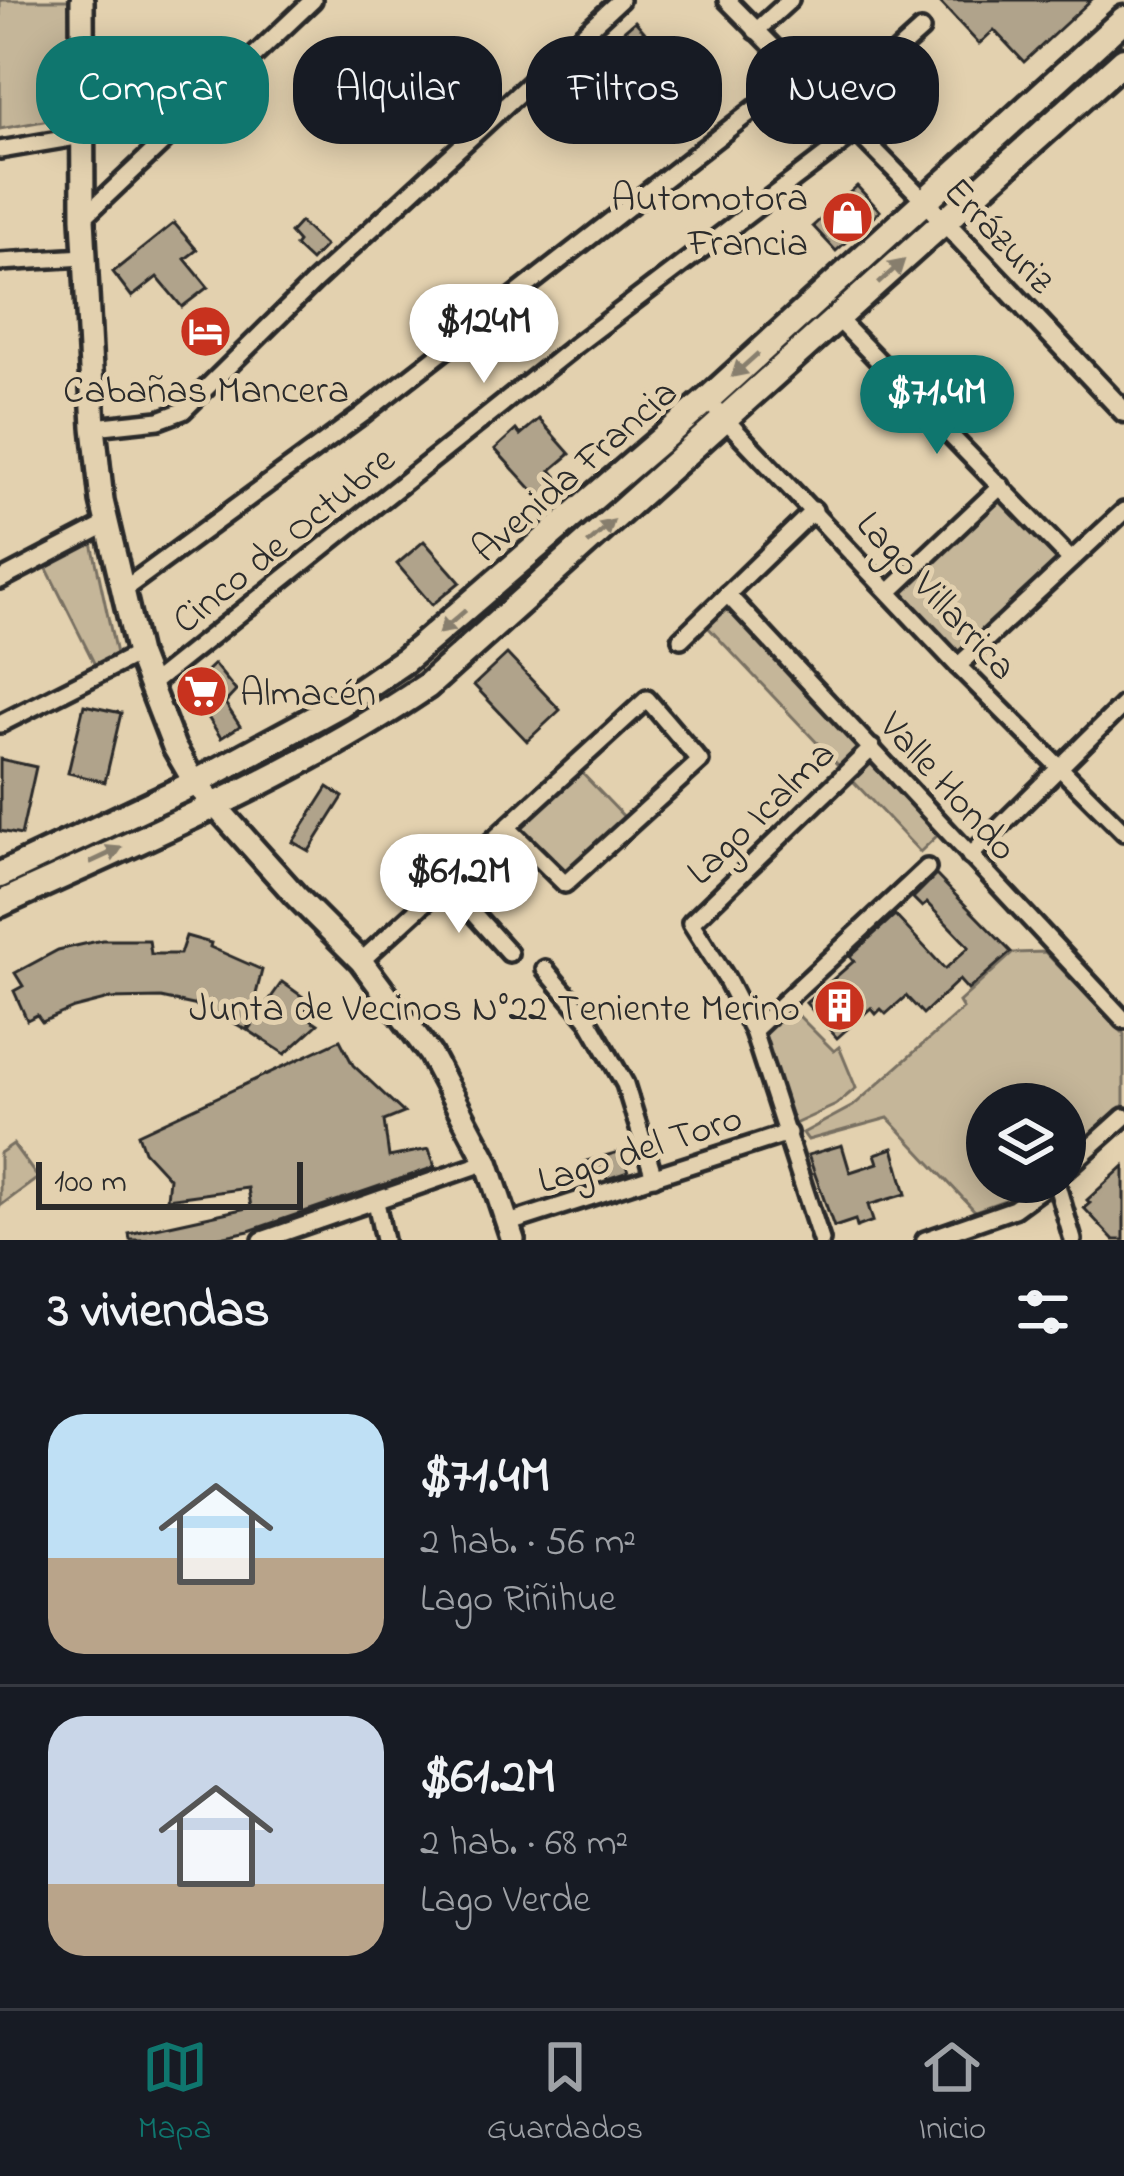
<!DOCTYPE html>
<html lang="es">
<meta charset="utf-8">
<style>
:root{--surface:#171b24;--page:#20242c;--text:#f1f3f6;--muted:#9ea1a6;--line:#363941;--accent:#0f766e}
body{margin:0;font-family:"Indie Flower",sans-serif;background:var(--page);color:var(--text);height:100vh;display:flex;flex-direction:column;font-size:45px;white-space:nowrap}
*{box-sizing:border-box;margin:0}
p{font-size:39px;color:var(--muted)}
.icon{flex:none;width:66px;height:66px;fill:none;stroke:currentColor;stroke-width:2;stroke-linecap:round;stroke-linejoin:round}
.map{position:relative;height:1240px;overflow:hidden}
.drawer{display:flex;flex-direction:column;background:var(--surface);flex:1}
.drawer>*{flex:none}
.banner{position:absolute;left:36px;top:36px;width:1053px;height:108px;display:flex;gap:24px}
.controls{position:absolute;left:966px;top:1083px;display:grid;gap:24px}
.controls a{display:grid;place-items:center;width:120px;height:120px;border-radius:50%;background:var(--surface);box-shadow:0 6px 30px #0003;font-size:60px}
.scale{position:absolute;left:36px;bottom:30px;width:267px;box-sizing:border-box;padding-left:12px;border:6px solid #2b2b2b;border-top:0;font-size:33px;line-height:42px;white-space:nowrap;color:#2b2b2b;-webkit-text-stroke:9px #e3d1af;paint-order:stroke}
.price{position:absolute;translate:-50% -102px;padding:0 27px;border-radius:42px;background:#fff;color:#222;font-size:39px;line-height:78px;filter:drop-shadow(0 3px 6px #0008)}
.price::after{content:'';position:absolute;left:50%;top:72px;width:36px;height:27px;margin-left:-18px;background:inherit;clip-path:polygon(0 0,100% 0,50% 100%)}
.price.selected{background:var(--accent);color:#fff}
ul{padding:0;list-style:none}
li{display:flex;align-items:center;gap:36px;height:300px;padding:0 48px}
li+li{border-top:3px solid var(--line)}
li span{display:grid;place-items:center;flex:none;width:336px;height:240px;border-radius:36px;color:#555}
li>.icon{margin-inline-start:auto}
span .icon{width:144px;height:144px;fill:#fffc;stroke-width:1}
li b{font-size:51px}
h2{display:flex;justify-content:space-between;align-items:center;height:144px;padding:0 48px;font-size:51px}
.chip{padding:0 42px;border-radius:48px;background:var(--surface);box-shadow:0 6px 30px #0003;font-size:42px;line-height:108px}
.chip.selected{background:var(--accent);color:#fff}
.dock{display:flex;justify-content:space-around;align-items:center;height:168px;border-top:3px solid var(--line);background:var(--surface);font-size:33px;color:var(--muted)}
.dock a{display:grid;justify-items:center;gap:6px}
.dock .selected{color:var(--accent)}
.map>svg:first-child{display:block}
.green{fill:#c5b699;stroke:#787062;stroke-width:3}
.building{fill:#b0a38b;stroke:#2b2b2b;stroke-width:3}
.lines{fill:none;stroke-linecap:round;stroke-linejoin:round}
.minor-casing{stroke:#2b2b2b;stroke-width:24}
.tertiary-casing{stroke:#2b2b2b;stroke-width:27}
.secondary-casing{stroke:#2b2b2b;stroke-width:30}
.primary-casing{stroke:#2b2b2b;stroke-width:33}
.minor{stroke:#e3d1af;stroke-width:15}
.tertiary{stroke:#e3d1af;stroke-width:18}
.secondary{stroke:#e3d1af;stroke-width:21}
.primary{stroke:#e3d1af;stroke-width:24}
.oneway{fill:#877e6d}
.labels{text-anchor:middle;stroke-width:10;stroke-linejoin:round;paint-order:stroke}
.poi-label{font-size:39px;fill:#2b2b2b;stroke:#e3d1af;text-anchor:end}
.street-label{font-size:39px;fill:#2b2b2b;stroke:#e3d1af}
</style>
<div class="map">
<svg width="1124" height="1240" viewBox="0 0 1124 1240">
<rect width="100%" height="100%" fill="#e3d1af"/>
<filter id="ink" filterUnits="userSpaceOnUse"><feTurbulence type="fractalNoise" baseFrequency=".00833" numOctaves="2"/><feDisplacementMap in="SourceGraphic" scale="24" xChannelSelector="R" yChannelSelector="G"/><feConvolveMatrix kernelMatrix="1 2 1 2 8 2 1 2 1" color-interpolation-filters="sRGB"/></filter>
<g filter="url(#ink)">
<!-- green -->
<g class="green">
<polygon points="0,0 71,0 71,116 0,129"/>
<polygon points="698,419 703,421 701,428 430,671 385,704 243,781 235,774 381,693 419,663"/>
<polygon points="1003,494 1063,559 958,658 898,592"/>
<polygon points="92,543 116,654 95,665 46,567"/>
<polygon points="728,605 940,833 920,852 705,624"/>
<polygon points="578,769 628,821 566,874 516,827"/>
<polygon points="1045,952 1124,1034 1124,1106 1067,1157 1065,1158 1065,1104 987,1104 987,1182 1034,1182 1016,1196 975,1211 888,1118 808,1140 803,1133 853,1106 963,1009 959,1002 1013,953"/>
<polygon points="789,1006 834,1051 839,1047 856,1088 836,1105 790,1126 759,1033"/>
<polygon points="13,1144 38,1178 0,1206 0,1153"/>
</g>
<!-- building -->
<g class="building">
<polygon points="938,0 1091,0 1024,62 994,30 979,44"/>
<polygon points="635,21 656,45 641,58 620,34"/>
<polygon points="857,186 880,211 836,251 813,226"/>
<polygon points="300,222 325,246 311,261 295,246 298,242 290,233"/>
<polygon points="174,223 197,250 185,259 208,287 182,307 157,277 132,297 113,272"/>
<polygon points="539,419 570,454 551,470 562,483 542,501 495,449 516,430 520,435"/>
<polygon points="424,541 460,582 432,605 397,564"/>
<polygon points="507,654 560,710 527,741 474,685"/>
<polygon points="214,664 236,691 225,703 240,726 221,738 189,687"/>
<polygon points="84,705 121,713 105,782 68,773"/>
<polygon points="0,759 36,767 21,835 0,831"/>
<polygon points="328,787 343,797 309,851 293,842"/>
<polygon points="936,875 1011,952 968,990 959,980 923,1014 906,996 886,1014 881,1009 876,1014 871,1008 837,1038 806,1003 854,961 850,956 895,915 945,969 969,947 927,903 922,907 913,898"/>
<polygon points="186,936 211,943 210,947 262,970 247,1030 207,1008 161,998 109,999 74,1008 42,1022 37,1015 27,1020 14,991 23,986 15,973 58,950 102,940 149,940 151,954 180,954"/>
<polygon points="282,982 310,1002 303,1014 318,1024 285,1054 248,1030"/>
<polygon points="340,1040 353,1065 404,1113 384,1121 389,1157 429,1149 435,1167 249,1231 206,1240 130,1240 129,1234 251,1207 248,1188 167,1199 169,1178 144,1151 138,1134"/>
<polygon points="842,1145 850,1172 878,1163 875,1154 893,1148 906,1194 868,1205 873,1221 857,1227 855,1220 834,1227 808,1155"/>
<polygon points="622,1151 628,1172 607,1179 605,1172 588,1178 583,1162"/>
<polygon points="1124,1166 1124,1240 1114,1240 1084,1208 1090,1203 1087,1200"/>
</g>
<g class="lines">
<defs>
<g id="minor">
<polyline points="727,0 923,199"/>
<polyline points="756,31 790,0"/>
<polyline points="832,110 921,30"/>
<polyline points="0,150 82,136"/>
<polyline points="83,218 313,0"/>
<polyline points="0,262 85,257"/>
<polyline points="839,320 1070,559"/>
<polyline points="707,400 958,666 1124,832"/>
<polyline points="94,427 159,420 183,411 315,281 620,0"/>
<polyline points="0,580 107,524"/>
<polyline points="123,590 363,414 799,74"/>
<polyline points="890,591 1001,486"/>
<polyline points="727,594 1124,1020"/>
<polyline points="681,639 814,510"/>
<polyline points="958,666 1124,511"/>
<polyline points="149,686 576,345 855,133"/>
<polyline points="0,724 138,654"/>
<polyline points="970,856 1124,704"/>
<polyline points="447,884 509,953"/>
<polyline points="361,961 647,699 700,761 565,884 507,827"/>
<polyline points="545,969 589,1021 625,1084 654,1177"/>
<polyline points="753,1031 927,868"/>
<polyline points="1065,1170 1124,1117"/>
<polyline points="1056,1182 1073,1240"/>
<polyline points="376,1202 384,1240"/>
<polyline points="509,1223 788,1133"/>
<polyline points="262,1240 487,1162"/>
<polyline points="821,1240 753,1031 726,978 691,923 872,748"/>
<polyline points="925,1240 1014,1209 1051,1182"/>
</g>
<polyline id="tertiary" points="923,199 1124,412"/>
<polyline id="secondary" points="82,0 83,218 94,427 102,501 138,654 174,747 195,783 296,896 361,961 430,1054 487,1162 513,1240"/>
<g id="primary">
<polyline points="0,875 195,783 339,705 405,660 707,400 1124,19"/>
<path d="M 0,904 C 146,837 294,776 427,686 L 1124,60"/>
</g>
</defs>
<!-- minor casing -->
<use href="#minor" class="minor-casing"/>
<!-- tertiary casing -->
<use href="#tertiary" class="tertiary-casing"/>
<!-- secondary casing -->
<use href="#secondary" class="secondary-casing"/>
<!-- primary casing -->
<use href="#primary" class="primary-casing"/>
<!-- minor -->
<use href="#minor" class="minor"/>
<!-- tertiary -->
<use href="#tertiary" class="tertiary"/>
<!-- secondary -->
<use href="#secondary" class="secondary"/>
<!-- primary -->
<use href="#primary" class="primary"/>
</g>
<!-- one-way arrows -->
<defs><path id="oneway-solid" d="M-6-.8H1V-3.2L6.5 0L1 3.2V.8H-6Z" transform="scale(3)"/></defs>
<g class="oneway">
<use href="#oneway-solid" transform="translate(891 272) rotate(-42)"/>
<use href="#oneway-solid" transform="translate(745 365) rotate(138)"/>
<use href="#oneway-solid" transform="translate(601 532) rotate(-42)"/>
<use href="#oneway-solid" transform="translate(452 622) rotate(139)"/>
<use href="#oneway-solid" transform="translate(106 855) rotate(-25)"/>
</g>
</g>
<!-- icons -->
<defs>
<symbol id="shop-disc" viewBox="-11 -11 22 22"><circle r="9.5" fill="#c8321e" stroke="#e3d1af"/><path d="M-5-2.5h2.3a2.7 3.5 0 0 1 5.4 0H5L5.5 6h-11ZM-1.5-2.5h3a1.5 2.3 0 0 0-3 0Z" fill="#fff"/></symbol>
<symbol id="hotel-disc" viewBox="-11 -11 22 22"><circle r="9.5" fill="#c8321e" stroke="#e3d1af"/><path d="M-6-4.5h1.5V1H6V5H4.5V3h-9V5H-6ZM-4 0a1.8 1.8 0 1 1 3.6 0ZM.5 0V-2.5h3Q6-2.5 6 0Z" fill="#fff"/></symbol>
<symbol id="supermarket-disc" viewBox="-11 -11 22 22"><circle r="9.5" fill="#c8321e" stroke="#e3d1af"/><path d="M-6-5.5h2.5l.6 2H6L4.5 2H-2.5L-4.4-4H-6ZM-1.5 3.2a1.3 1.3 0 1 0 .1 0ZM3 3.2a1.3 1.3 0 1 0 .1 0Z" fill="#fff"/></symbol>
<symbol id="building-disc" viewBox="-11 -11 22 22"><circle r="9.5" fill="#c8321e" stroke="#e3d1af"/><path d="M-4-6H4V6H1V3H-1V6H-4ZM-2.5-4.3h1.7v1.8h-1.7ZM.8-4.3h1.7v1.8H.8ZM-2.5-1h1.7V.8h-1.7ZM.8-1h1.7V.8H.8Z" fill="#fff"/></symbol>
</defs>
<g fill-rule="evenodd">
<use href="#shop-disc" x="818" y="188" width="59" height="59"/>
<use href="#hotel-disc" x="176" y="302" width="59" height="59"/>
<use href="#supermarket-disc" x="172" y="662" width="59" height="59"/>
<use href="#building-disc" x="810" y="976" width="59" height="59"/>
</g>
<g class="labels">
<!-- poi labels -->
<g class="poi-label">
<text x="808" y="210">Automotora<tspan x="808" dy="45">Francia</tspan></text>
<text x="206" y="402" text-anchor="middle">Cabañas Mancera</text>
<text x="240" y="705" text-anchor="start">Almacén</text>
<text x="800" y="1020">Junta de Vecinos N°22 Teniente Merino</text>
</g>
<!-- street labels -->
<g class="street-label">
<text transform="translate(1001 234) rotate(47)" y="14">Errázuriz</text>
<text transform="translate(573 469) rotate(-41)" y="14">Avenida Francia</text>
<text transform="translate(282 538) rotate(-39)" y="14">Cinco de Octubre</text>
<text transform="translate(938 594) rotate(47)" y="14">Lago Villarrica</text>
<text transform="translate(950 785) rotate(48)" y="14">Valle Hondo</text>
<text transform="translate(759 811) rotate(-44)" y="14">Lago Icalma</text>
<text transform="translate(639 1147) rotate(-18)" y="14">Lago del Toro</text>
</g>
</g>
</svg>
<div class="controls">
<a><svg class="icon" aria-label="layers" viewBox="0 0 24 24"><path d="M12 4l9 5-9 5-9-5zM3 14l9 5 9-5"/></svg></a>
</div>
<div class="scale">100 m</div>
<b class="price" style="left:484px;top:386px">$124M</b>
<b class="price selected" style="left:937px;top:457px">$71.4M</b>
<b class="price" style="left:459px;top:936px">$61.2M</b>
<div class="banner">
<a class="chip selected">Comprar</a>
<a class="chip">Alquilar</a>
<a class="chip">Filtros</a>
<a class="chip">Nuevo</a>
</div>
</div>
<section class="drawer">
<h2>3 viviendas<svg class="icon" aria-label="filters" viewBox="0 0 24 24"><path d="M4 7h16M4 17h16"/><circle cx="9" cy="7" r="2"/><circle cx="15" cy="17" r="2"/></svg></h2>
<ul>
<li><span style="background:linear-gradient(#bfe0f5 60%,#b9a48a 0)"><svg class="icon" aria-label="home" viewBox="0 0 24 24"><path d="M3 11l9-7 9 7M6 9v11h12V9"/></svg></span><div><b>$71.4M</b><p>2 hab. · 56 m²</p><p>Lago Riñihue</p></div></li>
<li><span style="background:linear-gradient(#c9d6e8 70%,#b9a48a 0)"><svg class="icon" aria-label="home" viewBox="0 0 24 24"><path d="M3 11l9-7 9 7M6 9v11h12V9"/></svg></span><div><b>$61.2M</b><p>2 hab. · 68 m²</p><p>Lago Verde</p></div></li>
</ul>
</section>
<nav class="dock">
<a class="selected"><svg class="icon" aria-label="map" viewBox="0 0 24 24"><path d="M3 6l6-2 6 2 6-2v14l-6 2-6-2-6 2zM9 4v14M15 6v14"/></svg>Mapa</a>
<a><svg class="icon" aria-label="saved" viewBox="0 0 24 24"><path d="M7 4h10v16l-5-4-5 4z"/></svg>Guardados</a>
<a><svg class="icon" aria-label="home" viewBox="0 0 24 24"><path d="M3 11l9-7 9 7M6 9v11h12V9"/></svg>Inicio</a>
</nav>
